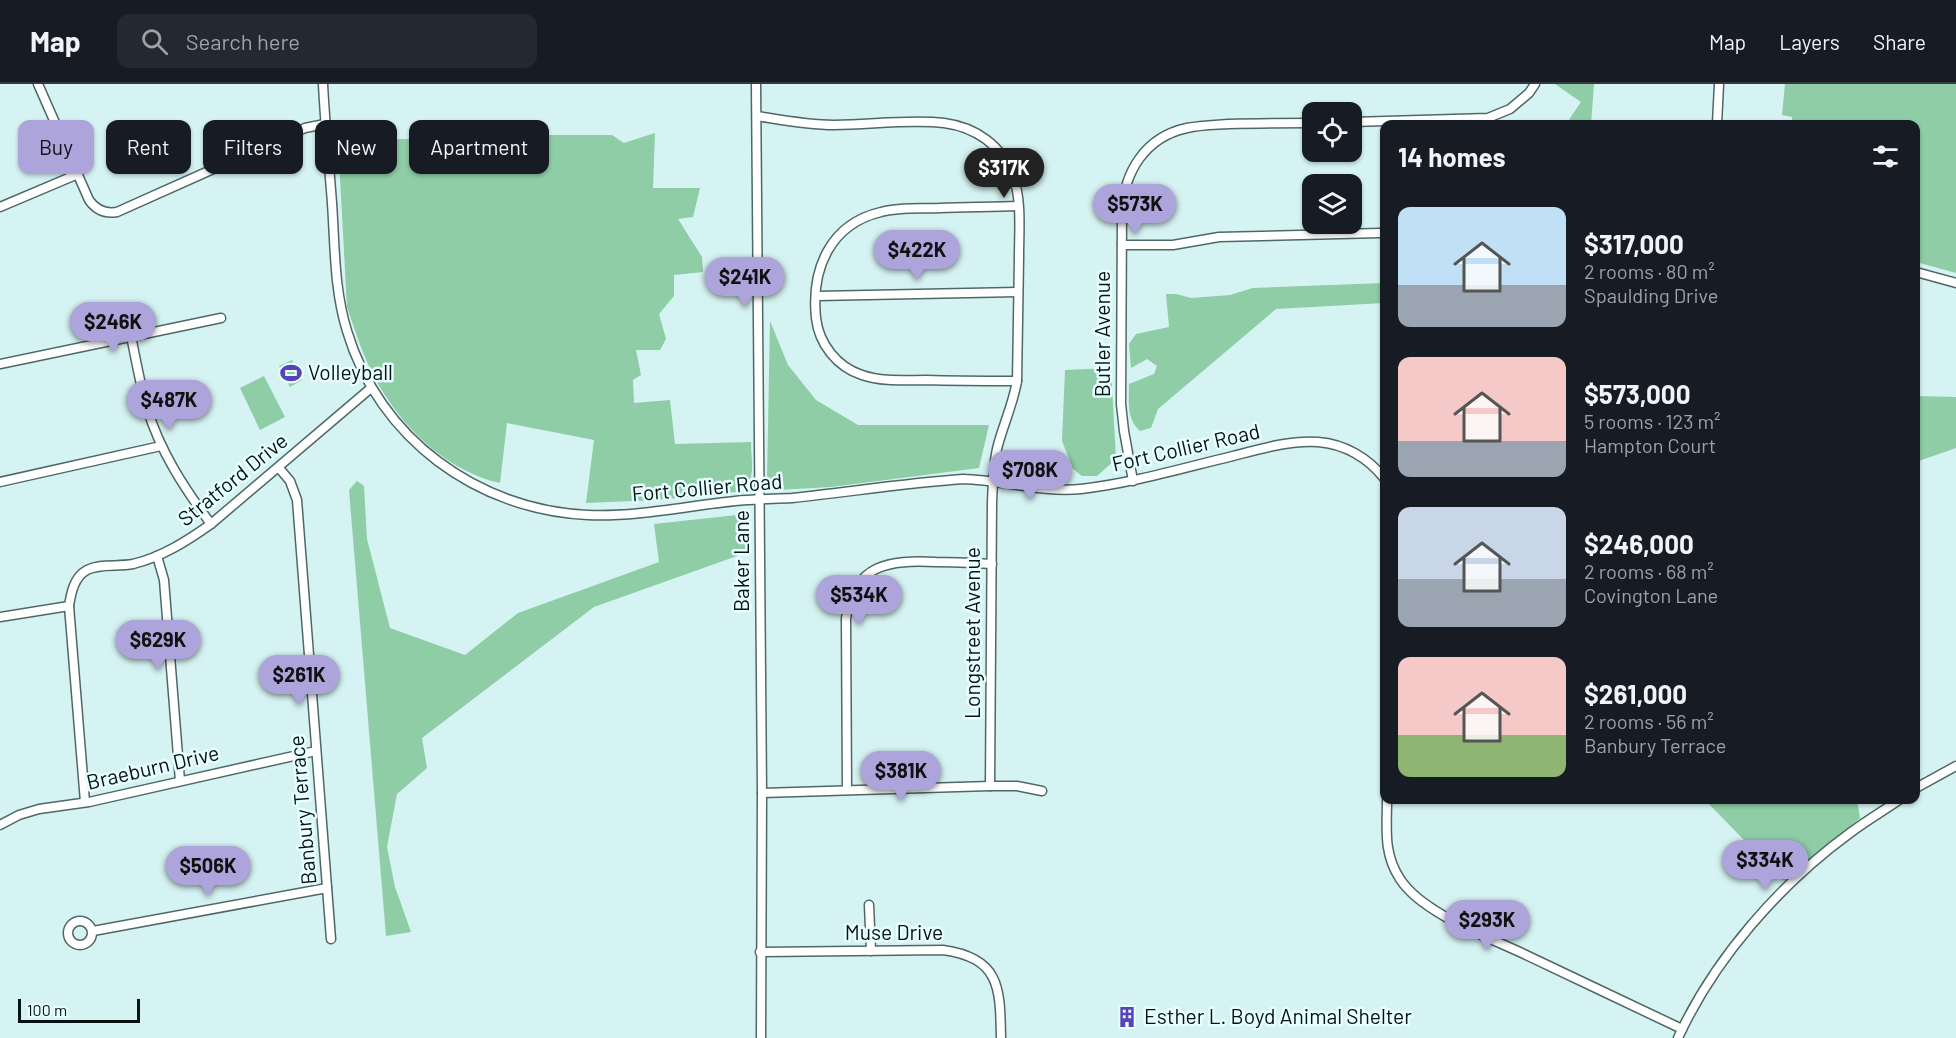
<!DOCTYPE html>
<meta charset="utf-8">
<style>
:root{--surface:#171b24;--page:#242831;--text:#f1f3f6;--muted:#9ea1a6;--line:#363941;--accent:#aca4db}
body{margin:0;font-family:Barlow,sans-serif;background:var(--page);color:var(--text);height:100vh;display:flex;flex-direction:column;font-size:22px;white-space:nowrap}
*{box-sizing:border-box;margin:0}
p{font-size:20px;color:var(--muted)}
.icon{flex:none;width:33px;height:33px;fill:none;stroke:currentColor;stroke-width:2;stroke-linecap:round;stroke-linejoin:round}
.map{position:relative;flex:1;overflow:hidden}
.sheet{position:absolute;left:1380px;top:36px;width:540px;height:684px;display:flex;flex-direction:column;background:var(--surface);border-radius:12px;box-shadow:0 2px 4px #0004}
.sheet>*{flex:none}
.top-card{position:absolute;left:18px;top:36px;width:570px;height:54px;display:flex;gap:12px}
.tools{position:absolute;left:1302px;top:18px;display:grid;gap:12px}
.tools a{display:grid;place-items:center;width:60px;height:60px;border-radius:12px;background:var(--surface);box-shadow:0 2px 4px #0004;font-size:30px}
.scale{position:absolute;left:18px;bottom:15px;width:122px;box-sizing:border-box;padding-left:6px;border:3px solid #071212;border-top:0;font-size:16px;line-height:21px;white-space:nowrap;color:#071212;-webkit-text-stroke:4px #e7fffe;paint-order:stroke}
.price{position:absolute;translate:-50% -51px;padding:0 14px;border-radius:21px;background:var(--accent);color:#111;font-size:20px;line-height:39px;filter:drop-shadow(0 2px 3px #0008)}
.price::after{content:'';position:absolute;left:50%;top:36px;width:18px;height:14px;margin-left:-9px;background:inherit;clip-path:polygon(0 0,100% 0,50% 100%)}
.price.on{background:#222;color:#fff}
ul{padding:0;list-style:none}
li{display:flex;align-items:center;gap:18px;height:150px;padding:0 18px}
li span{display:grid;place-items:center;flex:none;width:168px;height:120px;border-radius:12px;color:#555}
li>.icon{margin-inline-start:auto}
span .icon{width:72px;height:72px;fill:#fffc;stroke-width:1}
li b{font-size:26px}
h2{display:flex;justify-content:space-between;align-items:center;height:72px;padding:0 18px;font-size:26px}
.tag{padding:0 21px;border-radius:12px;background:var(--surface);box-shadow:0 2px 4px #0004;font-size:21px;line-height:54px}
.tag.on{background:var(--accent);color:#111}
header{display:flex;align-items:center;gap:36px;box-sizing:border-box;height:84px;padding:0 30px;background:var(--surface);border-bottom:2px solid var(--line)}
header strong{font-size:28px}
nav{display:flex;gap:33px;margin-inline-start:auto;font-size:21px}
.search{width:420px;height:54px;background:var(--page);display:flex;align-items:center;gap:15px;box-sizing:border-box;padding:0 21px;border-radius:12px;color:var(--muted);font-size:22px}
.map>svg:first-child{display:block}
.green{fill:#8ecda6}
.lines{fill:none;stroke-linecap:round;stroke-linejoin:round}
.minor-casing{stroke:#4e6867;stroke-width:11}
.minor{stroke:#fff;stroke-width:8}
.labels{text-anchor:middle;stroke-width:5;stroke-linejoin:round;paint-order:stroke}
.street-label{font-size:21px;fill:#071212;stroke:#e7fffe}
.poi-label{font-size:21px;fill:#071212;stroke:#e7fffe;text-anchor:start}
</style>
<header>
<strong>Map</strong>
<div class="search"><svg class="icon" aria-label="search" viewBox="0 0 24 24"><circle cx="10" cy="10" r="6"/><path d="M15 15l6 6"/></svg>Search here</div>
<nav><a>Map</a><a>Layers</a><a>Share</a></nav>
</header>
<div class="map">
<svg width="1956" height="954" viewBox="0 0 1956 954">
<rect width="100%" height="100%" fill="#d5f3f2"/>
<!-- green -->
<g class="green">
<polygon points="1555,0 1594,0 1591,40 1566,40 1581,18"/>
<polygon points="1785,0 1956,0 1956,189 1916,178 1916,40 1792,40 1792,33 1782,31"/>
<path d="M 655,49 L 653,104 L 700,104 L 693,133 L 678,135 L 702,173 L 703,188 L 674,191 L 674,212 L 659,230 L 666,255 L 660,266 L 636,266 L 641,291 L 633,296 L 634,319 L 670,316 L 675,360 L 751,358 C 751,377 758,402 736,408 L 657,416 L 586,419 L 594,356 L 507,339 L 500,399 C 451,388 409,350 383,308 C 366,282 357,252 347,223 L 338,57 L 544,51 L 612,51 L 624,59 Z"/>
<path d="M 1384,199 L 1384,219 L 1276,225 L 1158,325 L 1151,344 L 1140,347 C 1126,335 1129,317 1129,300 L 1154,290 L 1157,282 L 1147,275 L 1131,284 L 1129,260 L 1136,250 L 1169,243 L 1166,210 L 1176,210 L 1191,214 L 1230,211 L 1253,204 Z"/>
<path d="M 770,237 L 788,281 L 816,316 L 858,341 L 989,341 L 979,384 L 831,403 L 777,406 C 770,404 768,402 767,395 Z"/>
<polygon points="292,276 302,296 290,303 279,282"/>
<polygon points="1111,284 1116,375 1097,392 1082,392 1073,385 1062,357 1065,286"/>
<polygon points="264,292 285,333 260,346 240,304"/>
<polygon points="1916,312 1956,313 1956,364 1916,378"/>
<polygon points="357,397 364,402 367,455 390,544 465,571 518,529 659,478 654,440 737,431 748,438 751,467 594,523 422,654 427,684 397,710 387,763 395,803 411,848 386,852 349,406"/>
<polygon points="1705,716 1857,716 1860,734 1784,797"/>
</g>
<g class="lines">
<defs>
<g id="minor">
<path d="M 38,0 L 89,116 C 96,126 105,130 117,128 L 305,44 L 325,40"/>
<path d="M 323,0 C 325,40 329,79 332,119 C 335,162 334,205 347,247 C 379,354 477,426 588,431 C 637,433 687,422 735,417 C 754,415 773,415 792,414 C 849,408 906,399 963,395 C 1003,396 1041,409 1081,405 C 1133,399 1183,384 1233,372 C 1260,365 1290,356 1318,358 C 1345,360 1368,374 1384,394"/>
<polyline points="756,0 762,709 761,954"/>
<path d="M 757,32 C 782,36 808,41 834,41 C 870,41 908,35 944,39 C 975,43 1002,61 1013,92 C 1022,116 1019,147 1019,173 C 1018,215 1018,256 1017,297 C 1013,320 1004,339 998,361 C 993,379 993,399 992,418 L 990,702"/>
<polyline points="1352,38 1488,34 1510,25 1529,9 1535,0"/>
<polyline points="1717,40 1719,0"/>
<polyline points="0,123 78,90"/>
<polyline points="1122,161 1173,161 1219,153 1380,149"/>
<polyline points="1916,188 1956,199"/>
<polyline points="817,212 1018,208"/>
<path d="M 131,252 C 136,276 140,300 147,324 C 160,367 184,404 211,440"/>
<polyline points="0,280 221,234"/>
<path d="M 1017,297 C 987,297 956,297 926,296 C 905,296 882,298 862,291 C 837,283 819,260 816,234 C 811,185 830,140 881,128 C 900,123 921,125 940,124 C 966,123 992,123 1018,122"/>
<polyline points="279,384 290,397 297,416 331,855"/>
<path d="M 1133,397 L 1124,347 L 1121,320 L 1122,128 C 1124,88 1145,53 1187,44 C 1201,41 1215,41 1229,40 C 1257,39 1285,39 1312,39"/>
<polyline points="0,398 161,362"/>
<polyline points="157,472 164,496 180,697"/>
<polyline points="0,533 69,522"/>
<polyline points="1916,704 1956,682"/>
<path d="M 847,706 L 846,534 C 855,479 889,476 936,478 C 954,478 973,479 992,480"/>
<polyline points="762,709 990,702 1017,702 1042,707"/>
<path d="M 1387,716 C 1387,745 1383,769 1400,795 C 1422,829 1488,853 1524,870 C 1577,895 1629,920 1682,945"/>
<path d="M 85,718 L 69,522 C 71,509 74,493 87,486 C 100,479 118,483 133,480 C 162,473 187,457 211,440 L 371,304"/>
<polyline points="0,741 19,731 39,725 89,718 316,667"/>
<polyline points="869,821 871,867"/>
<circle cx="80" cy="849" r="12"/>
<polyline points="93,847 327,804"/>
<path d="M 760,868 L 943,866 C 1001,874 1000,905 1001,954"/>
<path d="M 1678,954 C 1714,875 1780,800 1850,749 C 1866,737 1883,727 1899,716"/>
</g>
</defs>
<!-- minor casing -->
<use href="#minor" class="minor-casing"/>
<!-- minor -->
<use href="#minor" class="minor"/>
</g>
<!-- icons -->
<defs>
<symbol id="stadium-bare" viewBox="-9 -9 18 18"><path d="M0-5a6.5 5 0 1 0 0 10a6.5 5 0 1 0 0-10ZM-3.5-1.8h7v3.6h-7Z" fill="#5843bb" stroke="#e7fffe" stroke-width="2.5" paint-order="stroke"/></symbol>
<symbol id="building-bare" viewBox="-9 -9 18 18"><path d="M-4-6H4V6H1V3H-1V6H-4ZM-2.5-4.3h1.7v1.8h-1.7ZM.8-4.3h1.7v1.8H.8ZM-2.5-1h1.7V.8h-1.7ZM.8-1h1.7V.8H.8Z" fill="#5843bb" stroke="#e7fffe" stroke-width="2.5" paint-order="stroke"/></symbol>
</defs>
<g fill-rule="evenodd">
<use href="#stadium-bare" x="276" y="274" width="30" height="30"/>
<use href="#building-bare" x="1112" y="918" width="30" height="30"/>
</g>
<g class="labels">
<!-- street labels -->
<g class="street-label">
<text transform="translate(1103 250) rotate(-90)" y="7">Butler Avenue</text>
<text transform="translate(1186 364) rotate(-13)" y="7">Fort Collier Road</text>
<text transform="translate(233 396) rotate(-39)" y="7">Stratford Drive</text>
<text transform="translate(707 404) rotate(-5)" y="7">Fort Collier Road</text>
<text transform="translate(742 477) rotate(-90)" y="7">Baker Lane</text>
<text transform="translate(973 549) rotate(-90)" y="7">Longstreet Avenue</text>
<text transform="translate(153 684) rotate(-13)" y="7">Braeburn Drive</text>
<text transform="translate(303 726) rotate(-95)" y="7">Banbury Terrace</text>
<text x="894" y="856">Muse Drive</text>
</g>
<!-- poi labels -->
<g class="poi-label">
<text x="308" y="296">Volleyball</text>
<text x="1144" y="940">Esther L. Boyd Animal Shelter</text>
</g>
</g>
</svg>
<div class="tools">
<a><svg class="icon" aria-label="locate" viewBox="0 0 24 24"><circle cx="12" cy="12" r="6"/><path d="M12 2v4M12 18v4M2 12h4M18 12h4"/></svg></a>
<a><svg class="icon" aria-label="layers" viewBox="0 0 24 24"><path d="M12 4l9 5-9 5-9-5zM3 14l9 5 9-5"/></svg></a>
</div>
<div class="scale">100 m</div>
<b class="price on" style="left:1004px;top:115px">$317K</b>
<b class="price" style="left:1135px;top:151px">$573K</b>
<b class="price" style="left:917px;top:197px">$422K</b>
<b class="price" style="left:745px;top:224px">$241K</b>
<b class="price" style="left:113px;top:269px">$246K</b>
<b class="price" style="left:169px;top:347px">$487K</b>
<b class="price" style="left:1030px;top:417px">$708K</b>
<b class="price" style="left:859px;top:542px">$534K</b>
<b class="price" style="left:158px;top:587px">$629K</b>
<b class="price" style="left:299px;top:622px">$261K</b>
<b class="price" style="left:901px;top:718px">$381K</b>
<b class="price" style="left:1765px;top:807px">$334K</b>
<b class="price" style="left:208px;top:813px">$506K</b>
<b class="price" style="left:1487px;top:867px">$293K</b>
<div class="top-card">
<a class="tag on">Buy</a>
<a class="tag">Rent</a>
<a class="tag">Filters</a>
<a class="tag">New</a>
<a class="tag">Apartment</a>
</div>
<section class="sheet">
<h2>14 homes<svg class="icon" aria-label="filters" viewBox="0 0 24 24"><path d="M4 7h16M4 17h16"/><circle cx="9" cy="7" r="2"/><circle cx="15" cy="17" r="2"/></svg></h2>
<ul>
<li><span style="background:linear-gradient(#bfe0f5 65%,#9aa5b1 0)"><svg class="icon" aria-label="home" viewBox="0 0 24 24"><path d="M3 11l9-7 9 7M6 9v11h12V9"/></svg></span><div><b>$317,000</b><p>2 rooms · 80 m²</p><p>Spaulding Drive</p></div></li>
<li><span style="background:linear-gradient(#f6c9c9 70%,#9aa5b1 0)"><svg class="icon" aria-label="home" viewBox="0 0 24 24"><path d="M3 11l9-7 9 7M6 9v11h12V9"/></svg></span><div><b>$573,000</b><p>5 rooms · 123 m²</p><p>Hampton Court</p></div></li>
<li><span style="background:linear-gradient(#c9d6e8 60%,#9aa5b1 0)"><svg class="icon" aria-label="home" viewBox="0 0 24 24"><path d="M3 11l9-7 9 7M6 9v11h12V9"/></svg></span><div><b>$246,000</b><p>2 rooms · 68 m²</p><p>Covington Lane</p></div></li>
<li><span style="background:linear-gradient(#f6c9c9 65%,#8fb573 0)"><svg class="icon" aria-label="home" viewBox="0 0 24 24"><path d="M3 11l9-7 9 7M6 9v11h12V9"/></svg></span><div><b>$261,000</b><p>2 rooms · 56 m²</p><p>Banbury Terrace</p></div></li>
</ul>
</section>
</div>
